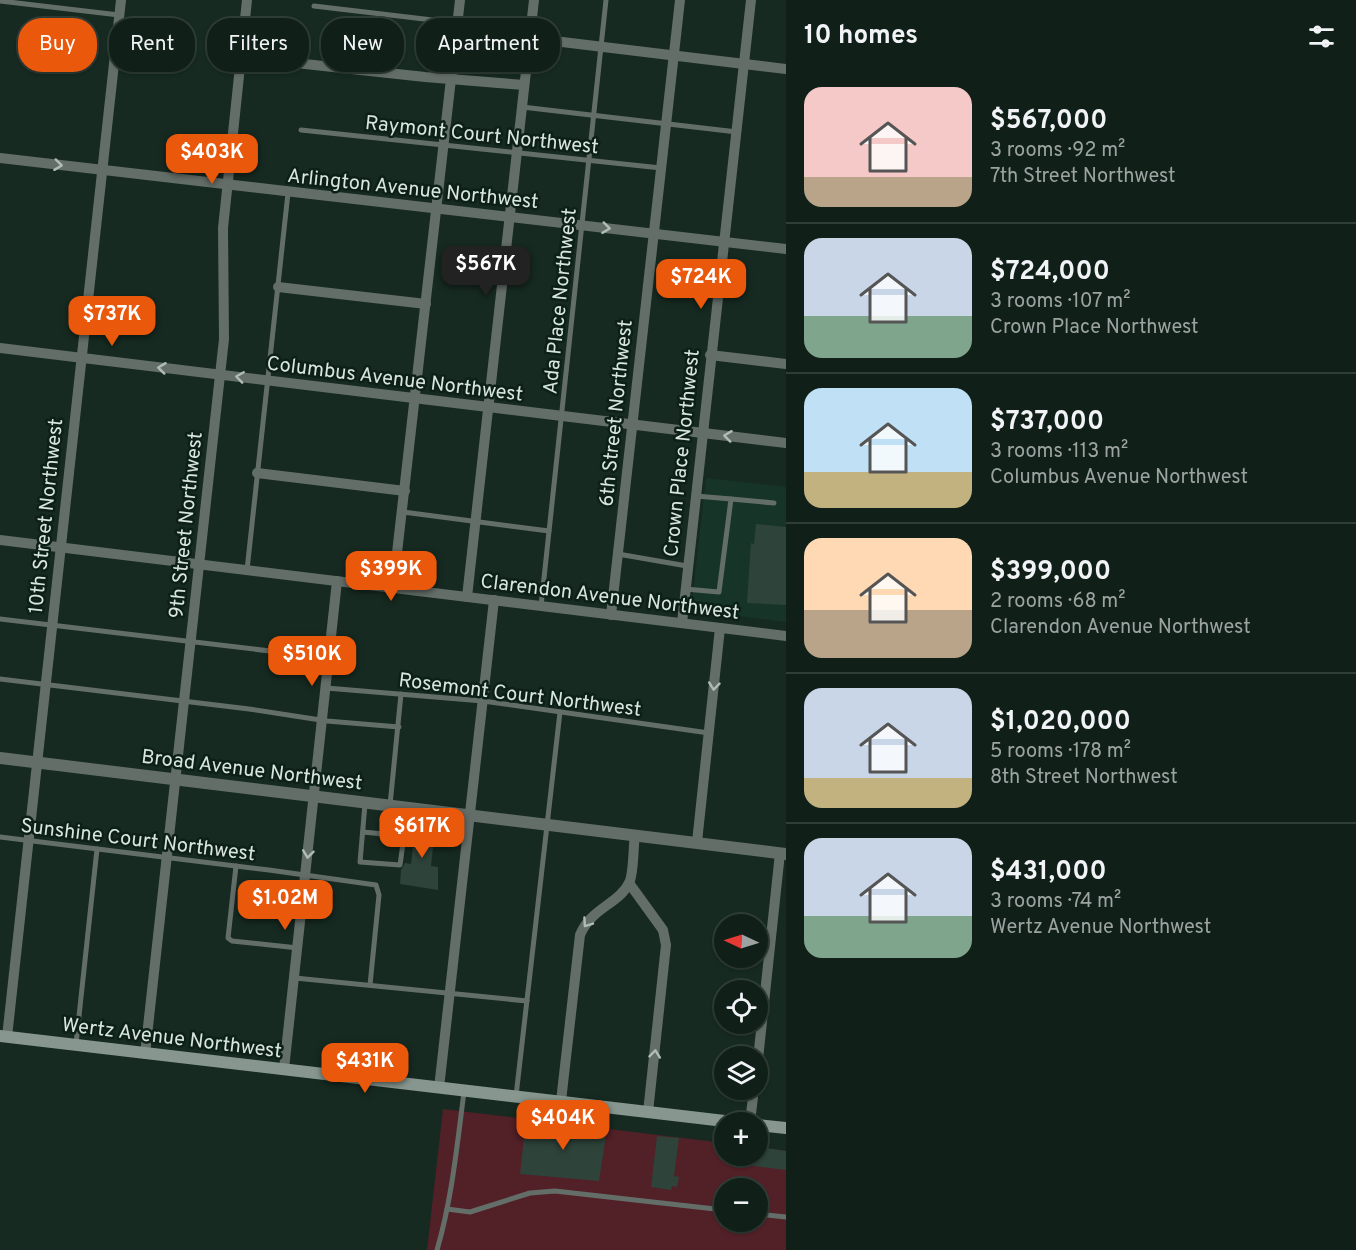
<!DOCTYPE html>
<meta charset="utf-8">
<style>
:root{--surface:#102019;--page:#1e2d26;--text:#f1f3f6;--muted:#9ca3a2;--line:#303e38;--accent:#ea580c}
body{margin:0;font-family:Overpass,sans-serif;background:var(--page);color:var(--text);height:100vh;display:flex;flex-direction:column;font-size:22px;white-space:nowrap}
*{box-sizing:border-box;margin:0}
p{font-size:20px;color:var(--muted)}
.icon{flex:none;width:33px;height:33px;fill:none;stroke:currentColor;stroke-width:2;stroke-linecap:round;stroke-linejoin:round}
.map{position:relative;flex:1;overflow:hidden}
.sheet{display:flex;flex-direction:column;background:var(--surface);width:570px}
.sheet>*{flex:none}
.banner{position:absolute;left:18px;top:18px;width:570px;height:54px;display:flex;gap:12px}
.needle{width:39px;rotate:274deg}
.fabs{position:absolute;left:714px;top:914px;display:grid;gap:12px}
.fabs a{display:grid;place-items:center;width:54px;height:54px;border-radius:50%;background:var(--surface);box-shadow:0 2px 4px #0004,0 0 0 2px var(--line);font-size:30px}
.price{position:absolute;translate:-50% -51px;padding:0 14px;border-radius:12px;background:var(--accent);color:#fff;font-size:20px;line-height:39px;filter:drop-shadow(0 2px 3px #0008)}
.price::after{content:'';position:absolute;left:50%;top:36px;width:18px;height:14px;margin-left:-9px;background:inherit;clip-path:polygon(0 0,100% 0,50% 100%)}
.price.active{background:#222;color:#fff}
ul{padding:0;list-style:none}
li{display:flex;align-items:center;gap:18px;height:150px;padding:0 18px}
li+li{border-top:2px solid var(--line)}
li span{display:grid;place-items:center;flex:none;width:168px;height:120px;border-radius:18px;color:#555}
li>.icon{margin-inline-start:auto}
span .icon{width:72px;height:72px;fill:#fffc;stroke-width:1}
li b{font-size:26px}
h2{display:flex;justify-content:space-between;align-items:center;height:72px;padding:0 18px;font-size:26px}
.chip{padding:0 21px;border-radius:24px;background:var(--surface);box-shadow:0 2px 4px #0004,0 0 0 2px var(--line);font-size:21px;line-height:54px}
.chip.active{background:var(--accent);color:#fff}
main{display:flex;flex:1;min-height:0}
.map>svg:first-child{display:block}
.built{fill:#173428}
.green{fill:#522027;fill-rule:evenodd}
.building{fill:#2e433a}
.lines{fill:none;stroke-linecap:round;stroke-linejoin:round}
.service{stroke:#646e69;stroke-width:5}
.minor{stroke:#646e69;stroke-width:10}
.tertiary{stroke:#646e69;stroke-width:12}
.secondary{stroke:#87978f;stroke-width:12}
.oneway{stroke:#b0bcb6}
.labels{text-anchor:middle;stroke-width:5;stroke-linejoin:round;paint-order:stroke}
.street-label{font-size:20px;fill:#d9e6df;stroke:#0c2018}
</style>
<main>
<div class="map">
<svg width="786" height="1250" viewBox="0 0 786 1250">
<rect width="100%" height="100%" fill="#162a21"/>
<!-- built -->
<polygon class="built" points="706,478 786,487 786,622 691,610"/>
<!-- green -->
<path class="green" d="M 443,1109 L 724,1143 L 724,1155 L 758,1155 L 758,1147 L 786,1151 L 786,1250 L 427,1250 ZM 724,1188 L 758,1188 L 758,1221 L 724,1221 Z"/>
<!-- building -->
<g class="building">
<polygon points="756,524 786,527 786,605 747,603 751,543 754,544"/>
<polygon points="411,823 441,828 440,837 434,837 431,866 438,867 438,890 400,884 401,870 405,863 411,864 414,838 409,838"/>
<polygon points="526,1119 607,1129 599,1181 520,1174"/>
<polygon points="657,1136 679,1138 674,1176 679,1177 677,1187 672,1186 671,1190 651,1187"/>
<polygon points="758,1147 786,1151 786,1170 729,1163 730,1155 758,1155"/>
</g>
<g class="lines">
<!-- service -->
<g class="service">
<polyline points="0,1 119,15"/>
<polyline points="314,6 458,23"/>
<polyline points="522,107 737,132"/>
<polyline points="301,130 661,168"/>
<polyline points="731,499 774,503"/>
<polyline points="403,512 549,531"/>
<polyline points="618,554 687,566"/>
<polyline points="247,570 288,193"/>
<polyline points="685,589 719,592 731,499 696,496"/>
<polyline points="541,606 606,0"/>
<polyline points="0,619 329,658"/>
<polyline points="0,679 249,709 327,721 399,727"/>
<polyline points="326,688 483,701 709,733"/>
<polyline points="390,805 401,694"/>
<polyline points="363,832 404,836 400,865 360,862 365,804"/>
<polyline points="0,837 269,870 376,885 379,895 370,985"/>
<polyline points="236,866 228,938 232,941 298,948"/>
<polyline points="295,978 527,1001"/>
<polyline points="76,1044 97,849"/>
<polyline points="516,1096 560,712"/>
<polyline points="447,1209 470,1212 530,1193 555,1191 724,1210"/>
<polyline points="758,1214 786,1217"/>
<path d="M 437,1250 C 452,1199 457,1145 464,1092"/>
</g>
<!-- minor -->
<g class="minor">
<polyline points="529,38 786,69"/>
<polyline points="241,57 425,77 524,85"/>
<polyline points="0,158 786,249"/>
<polyline points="278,287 426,304"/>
<polyline points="0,348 786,443"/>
<polyline points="710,355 786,364"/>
<polyline points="257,473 405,491"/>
<polyline points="0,540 786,636"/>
<polyline points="393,588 460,0"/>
<polyline points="467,597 534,0"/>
<polyline points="611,615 680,0"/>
<polyline points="682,623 751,0"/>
<polyline points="697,842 720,628"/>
<polyline points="629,883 663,930 666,945 648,1112"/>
<polyline points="7,1037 121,0"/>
<polyline points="145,1054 224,339 223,228 247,0"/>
<polyline points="758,1059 780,853"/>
<polyline points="284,1069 337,581"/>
<polyline points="439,1088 494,600"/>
<path d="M 561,1101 L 580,935 C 591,908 619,904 629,883 C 634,874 633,847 635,835"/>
<polyline points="750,1122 754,1089"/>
</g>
<!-- tertiary -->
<polyline class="tertiary" points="0,758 786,854"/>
<!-- secondary -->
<g class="secondary">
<polyline points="0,1036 733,1122"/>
<polyline points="758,1125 786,1128"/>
</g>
</g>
<!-- one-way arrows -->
<defs><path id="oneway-chevron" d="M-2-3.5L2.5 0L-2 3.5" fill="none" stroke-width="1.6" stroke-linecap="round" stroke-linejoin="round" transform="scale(1.5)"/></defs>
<g class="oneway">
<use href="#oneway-chevron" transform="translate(58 165) rotate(7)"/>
<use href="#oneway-chevron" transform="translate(606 228) rotate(7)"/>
<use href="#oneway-chevron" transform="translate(162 368) rotate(-173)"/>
<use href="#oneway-chevron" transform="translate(240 377) rotate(-172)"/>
<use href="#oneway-chevron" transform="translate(728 436) rotate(-173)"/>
<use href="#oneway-chevron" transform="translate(714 686) rotate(96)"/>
<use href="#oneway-chevron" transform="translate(308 854) rotate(97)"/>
<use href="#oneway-chevron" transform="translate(587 923) rotate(125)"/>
<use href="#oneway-chevron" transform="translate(655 1054) rotate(-84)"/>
</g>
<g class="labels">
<!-- street labels -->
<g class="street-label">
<text transform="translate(482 134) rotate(6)" y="7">Raymont Court Northwest</text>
<text transform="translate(413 188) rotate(6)" y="7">Arlington Avenue Northwest</text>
<text transform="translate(559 301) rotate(-84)" y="7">Ada Place Northwest</text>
<text transform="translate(395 378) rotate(7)" y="7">Columbus Avenue Northwest</text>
<text transform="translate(615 413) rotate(-84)" y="7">6th Street Northwest</text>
<text transform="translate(681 453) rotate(-84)" y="7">Crown Place Northwest</text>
<text transform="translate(45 516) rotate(-84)" y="7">10th Street Northwest</text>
<text transform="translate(185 525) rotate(-84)" y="7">9th Street Northwest</text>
<text transform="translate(610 596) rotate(7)" y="7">Clarendon Avenue Northwest</text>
<text transform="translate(520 694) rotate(7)" y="7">Rosemont Court Northwest</text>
<text transform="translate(252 769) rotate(7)" y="7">Broad Avenue Northwest</text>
<text transform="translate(138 839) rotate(7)" y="7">Sunshine Court Northwest</text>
<text transform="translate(172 1037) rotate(7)" y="7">Wertz Avenue Northwest</text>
</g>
</g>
</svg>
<div class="fabs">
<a><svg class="needle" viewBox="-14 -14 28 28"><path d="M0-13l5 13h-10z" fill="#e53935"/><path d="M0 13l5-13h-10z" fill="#9ca3a2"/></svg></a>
<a><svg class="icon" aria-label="locate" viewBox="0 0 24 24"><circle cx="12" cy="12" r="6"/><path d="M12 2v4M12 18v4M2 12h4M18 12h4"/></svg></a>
<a><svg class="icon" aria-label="layers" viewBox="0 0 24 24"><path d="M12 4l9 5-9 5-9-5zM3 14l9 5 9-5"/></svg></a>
<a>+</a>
<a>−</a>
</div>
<b class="price" style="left:212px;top:185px">$403K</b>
<b class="price active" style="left:486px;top:297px">$567K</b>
<b class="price" style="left:701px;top:310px">$724K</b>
<b class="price" style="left:112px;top:347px">$737K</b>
<b class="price" style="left:391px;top:602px">$399K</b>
<b class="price" style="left:312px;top:687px">$510K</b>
<b class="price" style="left:422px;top:859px">$617K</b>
<b class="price" style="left:285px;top:931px">$1.02M</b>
<b class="price" style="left:365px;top:1094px">$431K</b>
<b class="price" style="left:563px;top:1151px">$404K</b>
<div class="banner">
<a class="chip active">Buy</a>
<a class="chip">Rent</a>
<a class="chip">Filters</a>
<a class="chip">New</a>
<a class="chip">Apartment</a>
</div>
</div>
<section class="sheet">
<h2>10 homes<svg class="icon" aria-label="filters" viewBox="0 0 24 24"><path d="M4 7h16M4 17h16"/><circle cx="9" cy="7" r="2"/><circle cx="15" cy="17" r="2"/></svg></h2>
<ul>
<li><span style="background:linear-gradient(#f6c9c9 75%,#b9a48a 0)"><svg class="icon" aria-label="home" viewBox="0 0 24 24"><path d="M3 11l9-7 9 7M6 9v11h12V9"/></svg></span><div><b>$567,000</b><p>3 rooms · 92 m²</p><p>7th Street Northwest</p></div></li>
<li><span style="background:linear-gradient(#c9d6e8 65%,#7fa58c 0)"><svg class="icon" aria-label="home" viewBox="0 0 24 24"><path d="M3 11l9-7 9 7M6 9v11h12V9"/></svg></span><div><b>$724,000</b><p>3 rooms · 107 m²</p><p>Crown Place Northwest</p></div></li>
<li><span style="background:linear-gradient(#bfe0f5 70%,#c2b280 0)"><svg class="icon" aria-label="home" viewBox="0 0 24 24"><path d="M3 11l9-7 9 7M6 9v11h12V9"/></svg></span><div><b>$737,000</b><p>3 rooms · 113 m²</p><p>Columbus Avenue Northwest</p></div></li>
<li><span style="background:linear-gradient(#ffd9b3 60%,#b9a48a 0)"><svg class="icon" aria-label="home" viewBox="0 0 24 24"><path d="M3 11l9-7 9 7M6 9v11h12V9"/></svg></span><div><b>$399,000</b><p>2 rooms · 68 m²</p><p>Clarendon Avenue Northwest</p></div></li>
<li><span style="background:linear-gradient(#c9d6e8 75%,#c2b280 0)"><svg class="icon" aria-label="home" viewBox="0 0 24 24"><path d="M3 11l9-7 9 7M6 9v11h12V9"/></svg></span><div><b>$1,020,000</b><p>5 rooms · 178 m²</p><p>8th Street Northwest</p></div></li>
<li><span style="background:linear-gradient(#c9d6e8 65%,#7fa58c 0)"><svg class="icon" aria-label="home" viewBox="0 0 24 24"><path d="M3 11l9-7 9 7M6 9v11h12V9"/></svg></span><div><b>$431,000</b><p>3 rooms · 74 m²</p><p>Wertz Avenue Northwest</p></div></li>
</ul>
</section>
</main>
